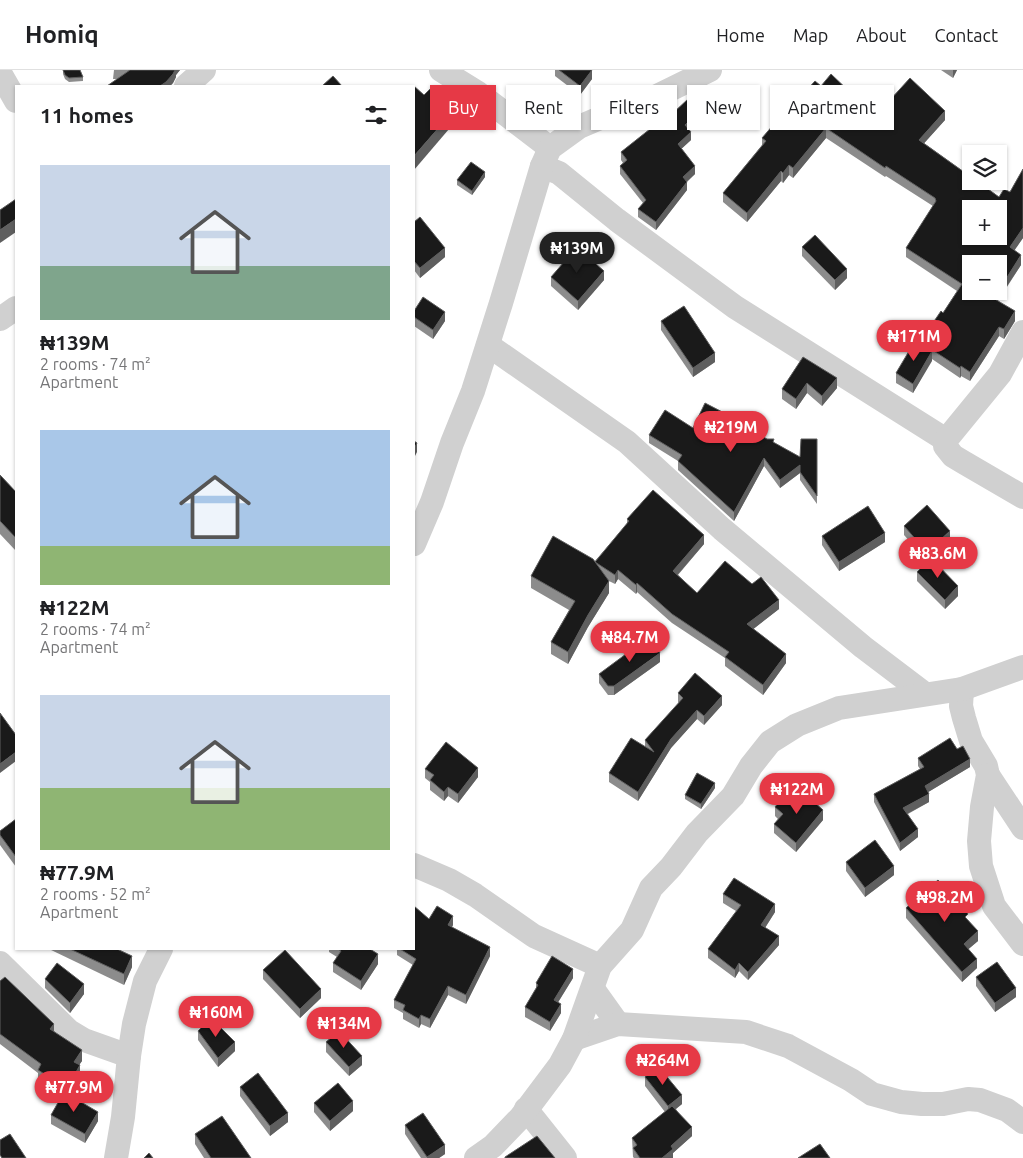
<!DOCTYPE html>
<meta charset="utf-8">
<style>
:root{--surface:#fff;--page:#f2f2f2;--text:#202124;--muted:#757577;--line:#e0e0e0;--accent:#e63946}
body{margin:0;font-family:Ubuntu,sans-serif;background:var(--page);color:var(--text);height:100vh;display:flex;flex-direction:column;font-size:19px;white-space:nowrap}
*{box-sizing:border-box;margin:0}
p{font-size:16px;color:var(--muted)}
.icon{flex:none;width:28px;height:28px;fill:none;stroke:currentColor;stroke-width:2;stroke-linecap:round;stroke-linejoin:round}
.map{position:relative;flex:1;overflow:hidden}
.panel{position:absolute;left:15px;top:15px;width:400px;height:865px;display:flex;flex-direction:column;background:var(--surface);border-radius:0px;box-shadow:0 1px 4px #0004}
.panel>*{flex:none}
.guide{position:absolute;left:430px;top:15px;width:475px;height:45px;display:flex;gap:10px}
.buttons{position:absolute;left:962px;top:75px;display:grid;gap:10px}
.buttons a{display:grid;place-items:center;width:45px;height:45px;border-radius:0px;background:var(--surface);box-shadow:0 1px 4px #0004;font-size:25px}
.price{position:absolute;translate:-50% -42px;padding:0 11px;border-radius:18px;background:var(--accent);color:#fff;font-size:16px;line-height:32px;filter:drop-shadow(0 1px 2px #0008)}
.price::after{content:'';position:absolute;left:50%;top:30px;width:15px;height:11px;margin-left:-8px;background:inherit;clip-path:polygon(0 0,100% 0,50% 100%)}
.price.active{background:#222;color:#fff}
ul{padding:0;list-style:none}
li{display:grid;align-content:center;gap:10px;height:265px;padding:0 25px}
li span{display:grid;place-items:center;height:155px;border-radius:0px;color:#555}
li>.icon{margin-inline-start:auto}
span .icon{width:90px;height:90px;fill:#fffc;stroke-width:1}
li b{font-size:21px}
h2{display:flex;justify-content:space-between;align-items:center;height:60px;padding:0 25px;font-size:21px}
.pill{padding:0 18px;border-radius:0px;background:var(--surface);box-shadow:0 1px 4px #0004;font-size:18px;line-height:45px}
.pill.active{background:var(--accent);color:#fff}
header{display:flex;align-items:center;gap:30px;box-sizing:border-box;height:70px;padding:0 25px;background:var(--surface);border-bottom:1px solid var(--line)}
header strong{font-size:24px}
nav{display:flex;gap:28px;margin-inline-start:auto;font-size:18px}
.map>svg:first-child{display:block}
.lines{fill:none;stroke-linecap:round;stroke-linejoin:round}
.minor{stroke:#d0d0d0;stroke-width:24}
.wall{fill:#8c8c8c}
.shaded-wall{fill:#5f5f5f}
.building{fill:#1a1a1a;stroke:#5f5f5f;fill-rule:evenodd}
</style>
<header>
<strong>Homiq</strong>
<nav><a>Home</a><a>Map</a><a>About</a><a>Contact</a></nav>
</header>
<div class="map">
<svg width="1023" height="1088" viewBox="0 0 1023 1088">
<rect width="100%" height="100%" fill="#fff"/>
<g class="lines">
<!-- minor -->
<g class="minor">
<polyline points="441,0 478,23 550,78"/>
<polyline points="0,3 16,31"/>
<polyline points="186,16 204,0"/>
<polyline points="542,96 559,103 617,150 735,237 946,370"/>
<polyline points="0,249 16,238"/>
<polyline points="1023,262 1000,304 946,370 945,376 953,386 963,392 1023,427"/>
<polyline points="488,275 627,372 722,459 863,577 925,624"/>
<polyline points="414,474 432,432 452,373 473,321 501,233 542,96 550,78 579,57 607,45 653,28 710,0"/>
<polyline points="962,619 961,636 964,648 971,671 986,696 988,705 982,737 979,771 981,796 994,836 1023,874"/>
<polyline points="988,705 1023,758"/>
<polyline points="414,795 449,810 475,825 534,866 600,896"/>
<polyline points="0,893 69,961 84,970 129,986"/>
<polyline points="593,919 618,954"/>
<polyline points="574,969 618,954 746,962 788,976 851,1010 872,1024 901,1032 922,1034 943,1034 968,1029 980,1030 1007,1040 1023,1052"/>
<polyline points="526,1039 565,1088"/>
<polyline points="116,1088 123,1047 129,986 134,954 145,911 161,879"/>
<polyline points="476,1088 493,1076 521,1047 560,995 574,969 600,896 632,860 651,818 671,797 697,763 733,726 751,696 770,672 797,655 839,638 962,619 1023,597"/>
</g>
</g>
<!-- wall -->
<g class="wall">
<polygon points="63,0 83,7 83,11 69,12 65,9 63,4"/>
<polygon points="114,0 180,0 176,5 176,7 173,13 170,16 107,16 117,9 113,9"/>
<polygon points="555,0 592,0 592,9 580,25 555,6"/>
<polygon points="941,0 957,0 953,8"/>
<polygon points="821,16 852,24 879,42 945,50 924,73 999,127 1010,122 1023,99 1023,168 1014,180 1021,195 998,231 1015,251 1004,269 999,266 970,311 961,306 960,308 932,289 913,323 896,313 896,303 920,274 920,272 943,243 957,221 906,187 906,178 933,136 886,106 885,107 826,68 793,108 789,105 783,113 781,111 747,152 723,132 723,123 762,75 762,68 785,51 804,28 804,23"/>
<polygon points="673,43 699,49 689,59 691,70 681,79 695,104 687,112 687,120 656,160 638,147 638,139 643,133 620,104 620,96 623,93 621,90 621,82"/>
<polygon points="485,107 472,125 457,115 457,110"/>
<polygon points="414,152 445,187 420,208 414,200"/>
<polygon points="802,177 847,208 835,220 802,186"/>
<polygon points="551,207 604,210 578,240 551,216"/>
<polygon points="414,241 445,251 433,269 414,256"/>
<polygon points="661,251 715,292 693,307 661,260"/>
<polygon points="803,287 837,318 822,336 807,323 796,339 782,329 782,319"/>
<polygon points="730,349 800,387 817,369 817,434 800,410 800,403 780,418 764,396 734,451 678,400 678,391 649,373 649,365 693,358"/>
<polygon points="0,405 16,422 16,481 0,464"/>
<polygon points="627,449 704,474 678,505 697,523 779,539 753,559 786,593 763,625 725,596 725,588 672,553 637,522 636,524 618,509 615,514 609,511 609,523 588,557 568,594 551,584 551,572 569,540 531,518 531,506 595,491 627,454"/>
<polygon points="904,456 950,471 927,491 904,465"/>
<polygon points="822,466 885,472 839,501 822,475"/>
<polygon points="917,502 958,526 945,539 917,511"/>
<polygon points="660,592 614,625 608,625 599,613 599,604"/>
<polygon points="678,623 722,635 704,655 697,649 671,678 638,731 609,712 609,703 645,677 645,670 679,633 678,632"/>
<polygon points="957,679 970,697 928,722 929,732 908,744 918,767 900,781 874,732 874,724 920,699 918,696 918,688"/>
<polygon points="425,699 478,707 458,733 448,726 444,731 430,720 430,712 425,708"/>
<polygon points="715,718 701,739 685,729 685,725"/>
<polygon points="794,730 823,750 796,782 774,763 774,754 778,749 775,746 775,737"/>
<polygon points="16,749 16,797 0,775 0,761"/>
<polygon points="846,792 894,805 865,827 846,801"/>
<polygon points="723,824 775,842 765,858 779,875 748,910 739,901 735,908 708,888 708,879 736,841 723,833"/>
<polygon points="906,838 968,850 978,871 968,879 977,898 962,912 906,848"/>
<polygon points="429,849 453,855 452,857 490,886 466,934 448,925 430,958 421,954 419,958 403,949 403,943 394,938 394,930 413,895 397,885 397,879 414,879"/>
<polygon points="49,879 117,879 132,897 124,915"/>
<polygon points="329,879 370,879 378,894 361,920 333,902 333,893 337,887 329,882"/>
<polygon points="263,900 321,928 300,948 263,909"/>
<polygon points="976,907 1016,927 995,942 976,916"/>
<polygon points="573,908 558,932 561,943 550,961 525,947 525,937 536,919 536,913"/>
<polygon points="45,909 84,924 70,943 45,918"/>
<polygon points="0,911 54,961 82,991 79,995 80,1006 69,1025 98,1051 85,1073 51,1054 51,1045 62,1026 38,1011 38,1003 0,974"/>
<polygon points="198,961 235,981 218,997 198,970"/>
<polygon points="326,972 362,995 349,1006 326,982"/>
<polygon points="645,1007 682,1034 676,1039 692,1066 673,1083 673,1088 634,1088 633,1087 632,1068 665,1042 645,1016"/>
<polygon points="240,1017 288,1052 270,1066 240,1026"/>
<polygon points="314,1033 353,1041 330,1061 314,1042"/>
<polygon points="405,1055 445,1084 439,1088 421,1088 405,1064"/>
<polygon points="195,1064 251,1088 204,1088 195,1074"/>
</g>
<!-- shaded-wall -->
<g class="shaded-wall">
<polygon points="174,0 180,0 176,5 176,7 173,13 170,16 160,16"/>
<polygon points="592,0 592,9 580,25 580,16"/>
<polygon points="953,0 957,0 953,8"/>
<polygon points="455,39 455,52 414,100 414,86"/>
<polygon points="699,41 699,49 685,63 685,55"/>
<polygon points="945,41 945,50 919,79 919,70"/>
<polygon points="826,58 826,68 793,108 793,98"/>
<polygon points="691,62 691,70 678,82 678,74"/>
<polygon points="789,95 789,105 783,113 783,103"/>
<polygon points="695,96 695,104 683,115 683,107"/>
<polygon points="781,101 781,111 747,152 747,143"/>
<polygon points="485,102 485,107 472,125 472,121"/>
<polygon points="687,112 687,120 656,160 656,152"/>
<polygon points="16,149 16,162 0,173 0,160"/>
<polygon points="1023,158 1023,168 1010,187 1010,177"/>
<polygon points="445,178 445,187 420,208 420,198"/>
<polygon points="1021,185 1021,195 993,237 993,228 998,221 999,221 999,220"/>
<polygon points="847,199 847,208 835,220 835,210"/>
<polygon points="604,201 604,210 578,240 578,231"/>
<polygon points="1015,241 1015,251 1004,269 1004,259"/>
<polygon points="445,242 445,251 433,269 433,260"/>
<polygon points="999,257 999,266 970,311 970,302"/>
<polygon points="932,281 932,291 913,323 913,314"/>
<polygon points="715,283 715,292 693,307 693,298"/>
<polygon points="961,296 961,306 960,308 960,298"/>
<polygon points="837,308 837,318 822,336 822,326"/>
<polygon points="807,313 807,323 796,339 796,329"/>
<polygon points="417,373 417,382 414,388 414,379"/>
<polygon points="764,388 764,396 734,451 734,442"/>
<polygon points="800,395 800,403 780,418 780,410"/>
<polygon points="950,461 950,471 927,491 927,482"/>
<polygon points="885,463 885,472 839,501 839,492"/>
<polygon points="704,465 704,474 673,510 673,501"/>
<polygon points="618,500 618,509 615,514 615,505"/>
<polygon points="609,511 609,523 588,557 568,594 568,582 588,545"/>
<polygon points="637,513 637,522 636,524 636,515"/>
<polygon points="958,516 958,526 945,539 945,530"/>
<polygon points="779,530 779,539 747,564 747,554"/>
<polygon points="660,583 660,592 614,625 614,616"/>
<polygon points="786,584 786,593 763,625 763,615"/>
<polygon points="722,626 722,635 704,655 704,646"/>
<polygon points="697,640 697,649 671,678 638,731 638,722 671,669"/>
<polygon points="16,682 16,691 0,703 0,694"/>
<polygon points="970,689 970,697 925,724 925,716"/>
<polygon points="478,698 478,707 458,733 458,724"/>
<polygon points="715,713 715,718 701,739 701,734"/>
<polygon points="448,717 448,726 444,731 444,722"/>
<polygon points="929,724 929,732 903,746 903,738"/>
<polygon points="823,740 823,750 796,782 796,773"/>
<polygon points="918,759 918,767 900,781 900,773"/>
<polygon points="894,796 894,805 865,827 865,818"/>
<polygon points="775,834 775,842 761,864 761,855"/>
<polygon points="453,846 453,855 448,864 448,855"/>
<polygon points="978,861 978,871 964,883 964,874"/>
<polygon points="779,866 779,875 748,910 748,902"/>
<polygon points="490,877 490,886 466,934 466,925"/>
<polygon points="378,884 378,894 361,920 361,911"/>
<polygon points="132,886 132,897 124,915 124,904"/>
<polygon points="977,889 977,898 962,912 962,902"/>
<polygon points="739,893 739,901 735,908 735,900"/>
<polygon points="573,899 573,908 554,939 554,930"/>
<polygon points="84,914 84,924 70,943 70,933"/>
<polygon points="448,916 448,925 430,958 430,949"/>
<polygon points="1016,918 1016,927 995,942 995,933"/>
<polygon points="321,919 321,928 300,948 300,939"/>
<polygon points="561,934 561,943 550,961 550,952"/>
<polygon points="421,945 421,954 419,958 419,949"/>
<polygon points="54,954 54,965 50,959"/>
<polygon points="235,972 235,981 218,997 218,988"/>
<polygon points="82,980 82,991 74,1002 74,992"/>
<polygon points="362,986 362,995 349,1006 349,997"/>
<polygon points="80,995 80,1006 67,1029 67,1018"/>
<polygon points="682,1025 682,1034 668,1045 668,1036"/>
<polygon points="353,1031 353,1041 330,1061 330,1051"/>
<polygon points="98,1042 98,1051 85,1073 85,1064"/>
<polygon points="288,1043 288,1052 270,1066 270,1056"/>
<polygon points="692,1057 692,1066 673,1083 673,1088 662,1088 671,1076"/>
<polygon points="445,1075 445,1084 439,1088 427,1088 427,1087"/>
</g>
<!-- building -->
<g class="building">
<polygon points="63,0 80,0 83,7 69,8 65,5"/>
<polygon points="130,0 175,0 173,4 166,12 160,16 107,16"/>
<polygon points="559,0 592,0 580,16"/>
<path d="M 831,4 L 852,24 L 879,42 L 910,8 L 945,41 L 919,70 L 971,107 L 971,111 L 977,111 L 999,127 L 1004,119 L 1010,122 L 1023,99 L 1023,158 L 1010,177 L 1021,185 L 999,220 L 999,194 L 971,194 L 971,221 L 998,221 L 993,228 L 1015,241 L 1004,259 L 999,257 L 970,302 L 961,296 L 960,298 L 920,272 L 941,241 L 943,243 L 962,214 L 906,178 L 936,131 L 935,128 L 886,96 L 885,98 L 826,58 L 793,98 L 789,95 L 783,103 L 781,101 L 747,143 L 723,123 L 766,71 L 762,68 L 780,47 L 785,51 L 807,25 L 804,23 L 815,11 L 821,16 ZM 971,139 L 999,139 L 999,166 L 971,166 Z"/>
<polygon points="333,6 342,16 322,16"/>
<polygon points="414,16 424,25 431,18 455,39 414,86"/>
<polygon points="688,29 699,41 685,55 691,62 678,74 695,96 683,107 687,112 656,152 638,139 646,130 620,96 627,90 621,82 650,59 670,40 673,43"/>
<polygon points="471,92 485,102 472,121 457,110"/>
<polygon points="16,129 16,149 0,160 0,140"/>
<polygon points="420,147 445,178 420,198 414,191 414,152"/>
<polygon points="815,165 847,199 835,210 802,177"/>
<polygon points="577,177 604,201 578,231 551,207"/>
<polygon points="423,227 445,242 433,260 414,247 414,241"/>
<polygon points="684,236 715,283 693,298 661,251"/>
<polygon points="915,271 932,281 913,314 896,303"/>
<polygon points="803,287 837,308 822,326 807,313 796,329 782,319"/>
<polygon points="705,333 730,346 729,348 767,369 774,369 773,372 800,387 801,369 817,369 817,426 800,402 800,395 780,410 764,388 734,442 678,391 682,385 649,365 665,340 693,358"/>
<polygon points="414,371 417,373 414,379"/>
<polygon points="0,405 16,422 16,468 0,451"/>
<polygon points="653,420 704,465 673,501 697,523 725,491 752,514 761,507 779,530 747,554 786,584 763,615 725,587 729,582 672,544 637,513 636,515 618,500 615,505 595,492 629,451 627,449"/>
<polygon points="927,435 950,461 927,482 904,456"/>
<polygon points="868,436 885,463 839,492 822,466"/>
<polygon points="553,466 593,489 609,511 588,545 568,582 551,572 575,531 531,506"/>
<polygon points="931,488 958,516 945,530 917,502"/>
<polygon points="649,567 660,583 614,616 608,616 599,604"/>
<polygon points="695,603 722,626 704,646 697,640 671,669 638,722 609,703 631,668 654,682 645,670 683,628 678,623"/>
<polygon points="0,643 16,665 16,682 0,694"/>
<polygon points="950,668 957,679 963,676 970,689 925,716 929,724 903,738 918,759 900,773 874,724 924,697 918,688"/>
<polygon points="446,672 478,698 458,724 448,717 444,722 430,710 434,705 425,699"/>
<polygon points="697,703 715,713 701,734 685,725"/>
<polygon points="802,721 823,740 796,773 774,754 783,744 775,737 786,723 794,730"/>
<polygon points="16,749 16,787 0,765 0,761"/>
<polygon points="875,770 894,796 865,818 846,792"/>
<polygon points="734,808 775,834 761,855 779,866 748,902 739,893 735,900 708,879 741,835 723,824"/>
<polygon points="938,810 968,844 965,847 978,861 964,874 977,889 962,902 906,838"/>
<polygon points="414,836 429,849 437,836 453,846 448,855 490,877 466,925 448,916 430,949 421,945 419,949 403,940 405,935 394,930 416,889 400,879 414,879"/>
<polygon points="70,879 117,879 132,886 124,904"/>
<polygon points="338,879 370,879 378,884 361,911 333,893 341,881"/>
<polygon points="285,880 321,919 300,939 263,900"/>
<polygon points="552,886 573,899 554,930 561,934 550,952 525,937 538,915 536,913"/>
<polygon points="997,892 1016,918 995,933 976,907"/>
<polygon points="57,893 84,914 70,933 45,909"/>
<polygon points="5,907 54,954 50,959 82,980 74,992 80,995 67,1018 38,1000 41,994 0,964 0,911"/>
<polygon points="211,948 235,972 218,988 198,961"/>
<polygon points="339,961 362,986 349,997 326,972"/>
<polygon points="658,996 682,1025 668,1036 645,1007"/>
<polygon points="258,1003 288,1043 270,1056 240,1017"/>
<polygon points="338,1013 353,1031 330,1051 314,1033"/>
<polygon points="64,1022 98,1042 85,1064 51,1045"/>
<polygon points="672,1036 692,1057 671,1076 673,1079 662,1088 640,1088 633,1078 637,1075 632,1068"/>
<polygon points="423,1043 445,1075 427,1087 405,1055"/>
<polygon points="222,1046 251,1088 211,1088 195,1064"/>
<polygon points="10,1064 26,1088 2,1088 0,1085 0,1070"/>
<polygon points="537,1066 555,1088 505,1088 505,1087"/>
<polygon points="820,1074 830,1088 798,1088"/>
<polygon points="149,1083 153,1088 144,1088"/>
</g>
</svg>
<div class="buttons">
<a><svg class="icon" aria-label="layers" viewBox="0 0 24 24"><path d="M12 4l9 5-9 5-9-5zM3 14l9 5 9-5"/></svg></a>
<a>+</a>
<a>−</a>
</div>
<b class="price active" style="left:577px;top:204px">₦139M</b>
<b class="price" style="left:914px;top:292px">₦171M</b>
<b class="price" style="left:731px;top:383px">₦219M</b>
<b class="price" style="left:938px;top:509px">₦83.6M</b>
<b class="price" style="left:630px;top:593px">₦84.7M</b>
<b class="price" style="left:797px;top:745px">₦122M</b>
<b class="price" style="left:945px;top:853px">₦98.2M</b>
<b class="price" style="left:216px;top:968px">₦160M</b>
<b class="price" style="left:344px;top:979px">₦134M</b>
<b class="price" style="left:663px;top:1016px">₦264M</b>
<b class="price" style="left:74px;top:1043px">₦77.9M</b>
<div class="guide">
<a class="pill active">Buy</a>
<a class="pill">Rent</a>
<a class="pill">Filters</a>
<a class="pill">New</a>
<a class="pill">Apartment</a>
</div>
<section class="panel">
<h2>11 homes<svg class="icon" aria-label="filters" viewBox="0 0 24 24"><path d="M4 7h16M4 17h16"/><circle cx="9" cy="7" r="2"/><circle cx="15" cy="17" r="2"/></svg></h2>
<ul>
<li><span style="background:linear-gradient(#c9d6e8 65%,#7fa58c 0)"><svg class="icon" aria-label="home" viewBox="0 0 24 24"><path d="M3 11l9-7 9 7M6 9v11h12V9"/></svg></span><div><b>₦139M</b><p>2 rooms · 74 m²</p><p>Apartment</p></div></li>
<li><span style="background:linear-gradient(#a9c7e8 75%,#8fb573 0)"><svg class="icon" aria-label="home" viewBox="0 0 24 24"><path d="M3 11l9-7 9 7M6 9v11h12V9"/></svg></span><div><b>₦122M</b><p>2 rooms · 74 m²</p><p>Apartment</p></div></li>
<li><span style="background:linear-gradient(#c9d6e8 60%,#8fb573 0)"><svg class="icon" aria-label="home" viewBox="0 0 24 24"><path d="M3 11l9-7 9 7M6 9v11h12V9"/></svg></span><div><b>₦77.9M</b><p>2 rooms · 52 m²</p><p>Apartment</p></div></li>
</ul>
</section>
</div>
